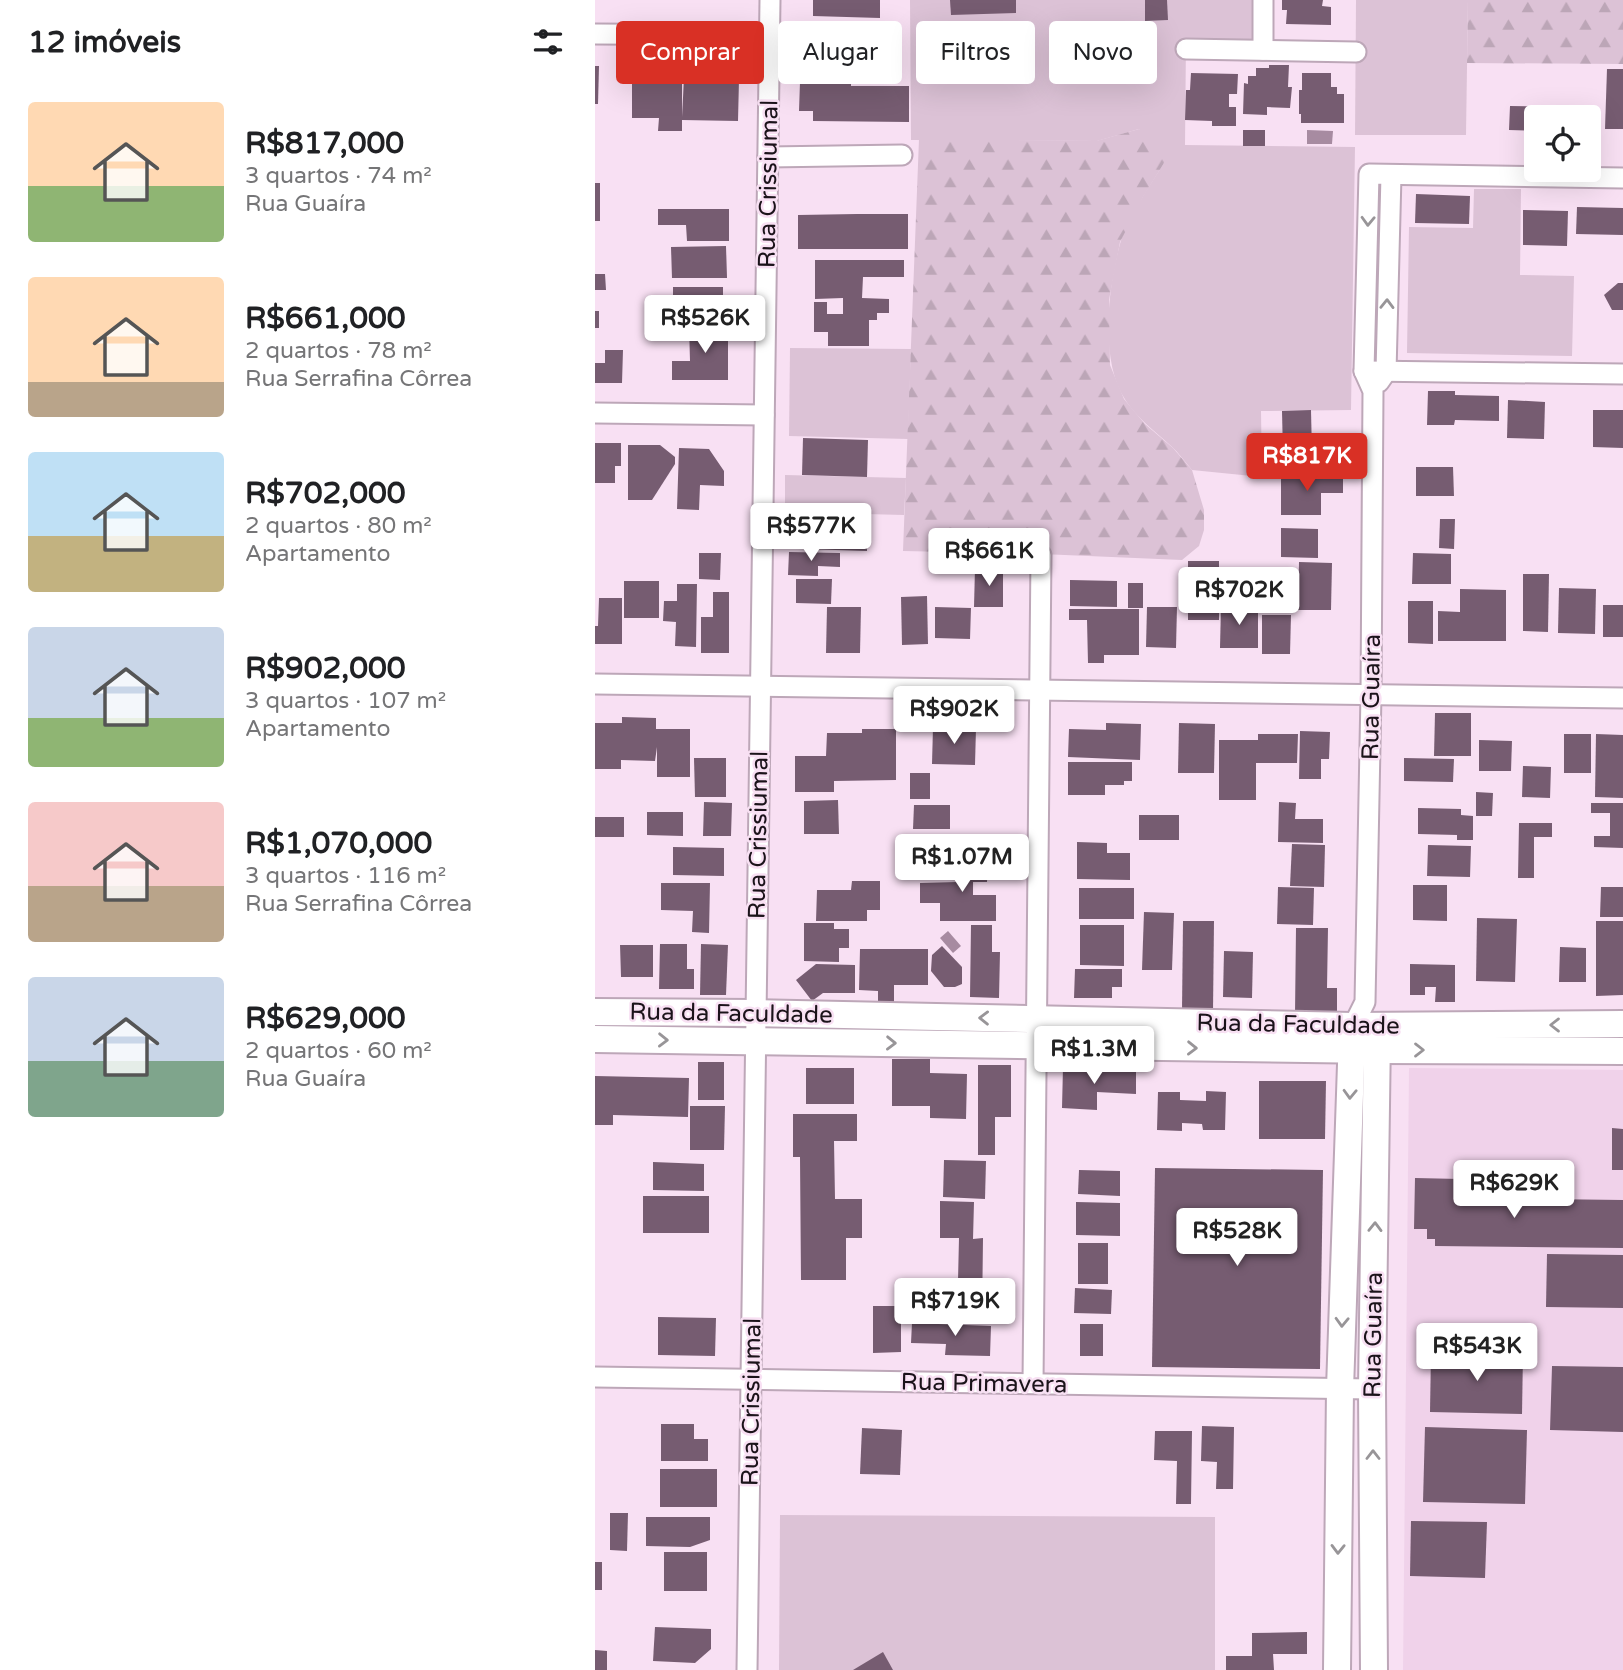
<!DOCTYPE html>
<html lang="pt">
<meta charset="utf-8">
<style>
:root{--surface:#fff;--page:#f6f6f6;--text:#202124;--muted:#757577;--accent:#d93025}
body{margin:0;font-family:"Varela Round",sans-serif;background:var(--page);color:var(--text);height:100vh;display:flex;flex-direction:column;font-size:26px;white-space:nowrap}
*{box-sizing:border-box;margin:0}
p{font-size:23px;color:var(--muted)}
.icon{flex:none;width:38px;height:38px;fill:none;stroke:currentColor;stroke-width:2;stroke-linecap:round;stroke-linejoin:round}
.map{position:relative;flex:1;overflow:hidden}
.sheet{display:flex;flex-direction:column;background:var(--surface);width:595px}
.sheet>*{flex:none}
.hud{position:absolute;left:21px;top:21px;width:665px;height:63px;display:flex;gap:14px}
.buttons{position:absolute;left:929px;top:105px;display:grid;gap:14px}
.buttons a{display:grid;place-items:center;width:77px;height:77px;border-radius:7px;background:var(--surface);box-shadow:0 7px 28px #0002;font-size:35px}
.price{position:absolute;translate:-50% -60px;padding:0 16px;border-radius:7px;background:#fff;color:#222;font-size:23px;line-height:46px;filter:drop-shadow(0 2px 4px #0008)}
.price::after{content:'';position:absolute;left:50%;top:42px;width:21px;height:16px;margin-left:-10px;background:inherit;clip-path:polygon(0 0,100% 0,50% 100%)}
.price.selected{background:var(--accent);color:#fff}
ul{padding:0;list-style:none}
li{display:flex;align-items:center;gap:21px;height:175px;padding:0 28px}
li span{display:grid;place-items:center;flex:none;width:196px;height:140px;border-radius:7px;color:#555}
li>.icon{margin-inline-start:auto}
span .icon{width:84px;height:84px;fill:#fffc;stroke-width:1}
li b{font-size:30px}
h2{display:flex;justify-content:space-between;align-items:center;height:84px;padding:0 28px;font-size:30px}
.chip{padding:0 24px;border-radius:7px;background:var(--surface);box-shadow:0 7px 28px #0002;font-size:24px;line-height:63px}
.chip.selected{background:var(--accent);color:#fff}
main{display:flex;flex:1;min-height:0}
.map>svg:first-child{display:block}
.built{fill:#f0d2ea}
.green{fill:#dcc2d6}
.forest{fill:url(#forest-firs)}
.water{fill:#a78ba1}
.building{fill:#765c71}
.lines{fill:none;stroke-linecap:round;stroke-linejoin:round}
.street-casing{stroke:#bda7b8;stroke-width:23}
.secondary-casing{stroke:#bda7b8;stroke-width:30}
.street{stroke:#fff;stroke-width:19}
.secondary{stroke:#fff;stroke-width:26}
.oneway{stroke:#989598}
.labels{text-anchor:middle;stroke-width:5;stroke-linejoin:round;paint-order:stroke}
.street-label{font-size:24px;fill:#1b131a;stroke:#f8e0f3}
</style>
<main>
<section class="sheet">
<h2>12 imóveis<svg class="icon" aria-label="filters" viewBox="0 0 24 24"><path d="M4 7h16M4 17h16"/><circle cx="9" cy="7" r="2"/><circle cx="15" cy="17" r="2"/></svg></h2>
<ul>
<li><span style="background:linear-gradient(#ffd9b3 60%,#8fb573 0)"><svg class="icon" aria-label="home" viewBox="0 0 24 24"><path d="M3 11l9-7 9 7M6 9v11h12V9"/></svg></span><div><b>R$817,000</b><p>3 quartos · 74 m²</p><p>Rua Guaíra</p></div></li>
<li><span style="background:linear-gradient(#ffd9b3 75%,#b9a48a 0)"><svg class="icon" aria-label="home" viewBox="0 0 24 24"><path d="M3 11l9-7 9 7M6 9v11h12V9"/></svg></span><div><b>R$661,000</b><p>2 quartos · 78 m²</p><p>Rua Serrafina Côrrea</p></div></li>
<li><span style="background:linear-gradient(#bfe0f5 60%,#c2b280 0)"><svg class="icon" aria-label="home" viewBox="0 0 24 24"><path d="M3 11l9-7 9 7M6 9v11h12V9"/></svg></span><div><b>R$702,000</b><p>2 quartos · 80 m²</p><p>Apartamento</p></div></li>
<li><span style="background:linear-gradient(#c9d6e8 65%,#8fb573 0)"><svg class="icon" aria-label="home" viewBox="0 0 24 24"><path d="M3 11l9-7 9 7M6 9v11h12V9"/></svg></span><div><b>R$902,000</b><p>3 quartos · 107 m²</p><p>Apartamento</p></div></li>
<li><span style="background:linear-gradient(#f6c9c9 60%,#b9a48a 0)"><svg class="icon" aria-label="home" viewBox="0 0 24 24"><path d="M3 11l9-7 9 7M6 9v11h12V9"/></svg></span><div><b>R$1,070,000</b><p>3 quartos · 116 m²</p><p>Rua Serrafina Côrrea</p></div></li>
<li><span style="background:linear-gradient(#c9d6e8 60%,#7fa58c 0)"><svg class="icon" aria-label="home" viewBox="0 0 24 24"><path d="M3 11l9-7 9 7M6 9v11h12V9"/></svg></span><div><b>R$629,000</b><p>2 quartos · 60 m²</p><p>Rua Guaíra</p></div></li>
</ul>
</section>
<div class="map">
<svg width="1028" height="1670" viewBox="0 0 1028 1670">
<defs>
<pattern id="forest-firs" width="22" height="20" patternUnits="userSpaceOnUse" patternTransform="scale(1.75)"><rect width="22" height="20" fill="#dcc2d6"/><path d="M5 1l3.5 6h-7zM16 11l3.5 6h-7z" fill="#bca6b7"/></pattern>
</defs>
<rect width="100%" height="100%" fill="#f8e0f3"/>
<!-- built -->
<polygon class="built" points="814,1068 1028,1070 1028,1670 808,1670"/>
<!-- green -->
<g class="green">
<path d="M 315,0 L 658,0 L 658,39 L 591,39 L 590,145 L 760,147 L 756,410 L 666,411 L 667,477 L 597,470 C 590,462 584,453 576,446 C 560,431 543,419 531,401 C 504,362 513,287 525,244 C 533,217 554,187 569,163 L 544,129 L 502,141 L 316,140 Z"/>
<polygon points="761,0 873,0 871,135 760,135"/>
<polygon points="879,189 926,189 925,275 979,276 977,356 812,353 814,227 878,228"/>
<polygon points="195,348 316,349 313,439 194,436"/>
<polygon points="190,475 311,478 309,515 190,512"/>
<polygon points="185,1515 620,1517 620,1670 184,1670"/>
</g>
<!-- forest -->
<g class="forest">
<polygon points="873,0 1028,0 1028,64 872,63"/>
<polygon points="544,129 570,142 569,163 548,197 525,242 514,300 515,365 529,399 550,424 578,448 597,470 609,510 609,530 604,546 587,560 446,554 308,551 324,139 501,141"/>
</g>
<!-- water -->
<g class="water">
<polygon points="262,43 299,44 299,56 262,54"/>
<polygon points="712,130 738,131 737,144 712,144"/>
<polygon points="353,931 366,946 358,953 345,938"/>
</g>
<!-- building -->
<g class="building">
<polygon points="218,0 285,0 285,18 218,16"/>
<polygon points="355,0 421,0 421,13 356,15"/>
<polygon points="550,0 572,0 573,20 550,21"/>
<polygon points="687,0 728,0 727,6 736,7 736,25 691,24 692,10 687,10"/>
<polygon points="225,21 258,21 258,61 224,61"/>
<polygon points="674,65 694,65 693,87 697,87 695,108 672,107 672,115 648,114 649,83 653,84 653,76 661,76 661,68 674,68"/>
<polygon points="0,66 4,66 3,104 0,104"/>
<polygon points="1012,69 1028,69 1028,129 1010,129"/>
<polygon points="63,70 87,70 87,117 89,78 144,79 143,121 87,120 87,131 63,131 64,118 37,118 37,79 64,79"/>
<polygon points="596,73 643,74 642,94 634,94 634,107 641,107 641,126 617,126 617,121 590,120 591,90 595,90"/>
<polygon points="707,73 736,73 736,87 742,87 742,94 749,94 749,123 706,123 706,114 704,114 704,90 707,90"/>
<polygon points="205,82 256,82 256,86 314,86 314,122 218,121 218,111 204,111"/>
<polygon points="915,106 987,107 987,117 942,117 942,131 914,130"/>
<rect x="648" y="130" width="22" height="16"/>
<rect x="0" y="183" width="5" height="38"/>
<polygon points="821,194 875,196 874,224 820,223"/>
<polygon points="982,207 1028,208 1028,235 981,234"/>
<polygon points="63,209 134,209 134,241 92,241 91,225 63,225"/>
<polygon points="928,210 973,211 972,246 928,245"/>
<polygon points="262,214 313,214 313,249 203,249 203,215"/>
<polygon points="131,246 132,278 77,278 76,247"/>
<polygon points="220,260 309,260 309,277 268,277 267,298 294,299 294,313 282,313 282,320 274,320 274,346 233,346 233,332 219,332 219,302 232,302 232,314 248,314 248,298 220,299"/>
<polygon points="0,274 10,274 11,290 0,290"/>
<polygon points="1023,283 1028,283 1028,310 1017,310 1009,295"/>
<rect x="78" y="287" width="50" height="33"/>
<rect x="0" y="311" width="4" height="17"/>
<polygon points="133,324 133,380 77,380 77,361 95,361 94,325"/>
<polygon points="10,350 28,350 27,383 0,383 0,363 10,363"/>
<polygon points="833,391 860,391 860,395 904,396 904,421 860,420 859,425 832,425"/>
<polygon points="913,400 950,402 949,439 912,438"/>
<polygon points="716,410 717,453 688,454 687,411"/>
<polygon points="998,410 1028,410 1028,448 998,447"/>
<polygon points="208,438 273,440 272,477 207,475"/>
<polygon points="0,443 26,443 26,466 20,466 20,483 0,483"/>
<polygon points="33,445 65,445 80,457 80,464 57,500 33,500"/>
<polygon points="84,448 114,449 129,471 129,486 105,485 104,510 82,509"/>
<polygon points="821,467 858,467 859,496 821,496"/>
<polygon points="686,476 748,476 748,493 726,493 726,515 686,515"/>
<polygon points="209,512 273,513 272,551 209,549"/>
<polygon points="845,519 860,519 859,549 844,548"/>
<polygon points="686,528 723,529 723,558 686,557"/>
<polygon points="194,552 245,553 245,567 223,566 223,576 193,575"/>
<polygon points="104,553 126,553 125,580 104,579"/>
<polygon points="818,553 856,554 856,584 817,584"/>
<rect x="593" y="561" width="31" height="59"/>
<polygon points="704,562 737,563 736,610 703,610"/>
<polygon points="380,568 408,568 408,607 379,607"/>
<polygon points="928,574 954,574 953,632 928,631"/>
<polygon points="201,579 237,579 236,604 201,603"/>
<polygon points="475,580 522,581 522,607 475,606"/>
<rect x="29" y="581" width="35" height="37"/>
<polygon points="669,582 700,582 699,610 668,609"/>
<rect x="533" y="583" width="15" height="25"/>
<polygon points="82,584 102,584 101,647 80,646 81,622 68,621 69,601 82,601"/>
<polygon points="964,588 1001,589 1000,634 963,633"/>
<polygon points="865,589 911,590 911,641 843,641 843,611 865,612"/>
<polygon points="118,592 134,592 134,653 106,653 106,617 118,617"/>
<polygon points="332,596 333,644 307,645 306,597"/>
<polygon points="4,598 27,598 27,644 0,644 0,626 3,626"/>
<polygon points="813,601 838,601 838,644 813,643"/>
<polygon points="626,605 663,605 663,648 625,648"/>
<rect x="1008" y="605" width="20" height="32"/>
<polygon points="232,607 266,607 265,653 231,653"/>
<polygon points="340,607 376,608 375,639 340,638"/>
<polygon points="552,607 582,607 581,648 551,647"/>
<polygon points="474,609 544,609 544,655 509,655 509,663 493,663 492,620 474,620"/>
<polygon points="667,615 696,615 695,654 667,654"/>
<polygon points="840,713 876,713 876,756 839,756"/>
<polygon points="27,717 61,718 61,729 95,729 95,777 62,777 62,747 60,761 26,760 26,769 0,769 0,723 27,723"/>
<polygon points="511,723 546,724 545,760 473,757 474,729 511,730"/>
<polygon points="584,723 620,724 619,773 583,773"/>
<polygon points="338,727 381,728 380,765 337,764"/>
<polygon points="267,729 301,729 301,780 239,781 239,792 200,792 200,756 231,756 232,733 267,733"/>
<polygon points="705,731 735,732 734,759 726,759 726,779 704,779"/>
<polygon points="663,734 703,734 702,763 661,763 661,800 624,800 624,740 663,740"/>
<rect x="969" y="734" width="27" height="39"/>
<polygon points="1001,734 1028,735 1028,798 1000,797"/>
<polygon points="884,740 917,741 916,771 884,771"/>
<polygon points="99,758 131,758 131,797 100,797"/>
<polygon points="809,758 859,759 858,782 809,781"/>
<polygon points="473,762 537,762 537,781 529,781 529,785 510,785 510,795 473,795"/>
<polygon points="928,766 956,767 955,798 927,797"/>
<rect x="315" y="773" width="20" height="26"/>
<polygon points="881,792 898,793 897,816 881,816"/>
<polygon points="243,800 244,834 209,834 209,801"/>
<polygon points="109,802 137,803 136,836 108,836"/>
<polygon points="684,802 701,803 700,819 728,819 728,843 683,842"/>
<polygon points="996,803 1028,803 1028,848 999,847 999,836 1015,836 1015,813 996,813"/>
<polygon points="319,805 355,805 355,829 318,829"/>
<polygon points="823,808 866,809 866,815 878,816 878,840 862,840 862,835 823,834"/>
<polygon points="52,812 88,812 88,836 52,835"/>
<rect x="544" y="815" width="40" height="25"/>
<rect x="0" y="817" width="29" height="20"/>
<polygon points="924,823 957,823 957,837 939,837 939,878 923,878"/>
<polygon points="482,842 512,843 512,853 535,853 535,880 482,879"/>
<polygon points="697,844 730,845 729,887 695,886"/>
<polygon points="833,845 876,846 875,877 832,876"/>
<polygon points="78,847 129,848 129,876 78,875"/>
<polygon points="363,857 393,858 392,882 378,882 378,895 401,895 401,921 345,921 345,903 325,903 325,883 363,882"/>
<polygon points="257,881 285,881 285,910 272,910 272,921 221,921 222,890 256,890"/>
<polygon points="66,883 115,883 114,933 97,932 98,911 66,910"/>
<polygon points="818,885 852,885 852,921 818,920"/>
<polygon points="683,887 719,888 718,925 682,924"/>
<polygon points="1006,887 1028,887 1028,917 1005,917"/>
<rect x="484" y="888" width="55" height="31"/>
<polygon points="549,912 579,913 577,970 547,970"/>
<polygon points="882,918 922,919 920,982 881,981"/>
<polygon points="588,921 619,921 618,1011 587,1010"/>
<polygon points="1001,921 1028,921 1028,995 1001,996"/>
<polygon points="209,923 239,923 239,929 254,929 254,948 244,948 244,962 209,961"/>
<polygon points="376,925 397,925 397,952 405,952 404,998 375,997"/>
<polygon points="485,925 529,925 529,966 485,965"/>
<polygon points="701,928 733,928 732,988 742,988 742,1014 700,1014"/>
<polygon points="65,944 92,944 92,969 99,969 99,989 64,989"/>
<polygon points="106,944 133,945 131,995 105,995"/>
<polygon points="25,945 58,945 58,977 26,977"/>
<polygon points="347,946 367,967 367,984 360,987 349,987 336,971 337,955"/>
<polygon points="965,947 991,948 991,982 964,982"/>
<polygon points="265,949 333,949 333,985 299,985 299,1005 283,1005 283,991 264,990"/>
<polygon points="629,951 658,952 657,998 628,997"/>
<polygon points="221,964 260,965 260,993 228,993 217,1001 201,980"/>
<polygon points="815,964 860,965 860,1002 840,1002 841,987 830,987 830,995 815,995"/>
<polygon points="480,969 527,969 527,987 517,987 517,998 479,998"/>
<polygon points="297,1059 335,1059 335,1073 372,1074 371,1119 335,1118 335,1106 297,1106"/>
<rect x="103" y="1062" width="26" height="38"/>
<polygon points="383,1065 416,1065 416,1117 400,1117 400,1155 383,1155"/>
<polygon points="468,1067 541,1070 541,1094 502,1092 502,1110 467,1108"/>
<rect x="211" y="1068" width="48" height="36"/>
<polygon points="0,1076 94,1078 93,1117 18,1115 18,1125 0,1125"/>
<polygon points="664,1081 731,1081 730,1139 664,1139"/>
<polygon points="611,1091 631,1092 630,1130 608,1130 607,1124 587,1123 587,1131 562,1130 563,1092 585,1092 585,1100 611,1101"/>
<polygon points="95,1106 130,1106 129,1150 95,1150"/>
<polygon points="198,1114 262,1114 262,1141 239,1141 240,1199 267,1199 267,1238 251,1238 251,1280 206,1280 205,1157 198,1157"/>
<polygon points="1017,1128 1028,1129 1028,1170 1017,1170"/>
<polygon points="349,1160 391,1161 390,1199 348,1197"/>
<polygon points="58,1162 109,1164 109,1191 58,1190"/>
<polygon points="560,1168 728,1170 725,1369 557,1367"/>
<polygon points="484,1170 525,1171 525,1196 483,1194"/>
<polygon points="820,1178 865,1179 865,1198 1028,1200 1028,1248 840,1246 840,1239 832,1239 832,1229 819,1229"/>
<rect x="48" y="1196" width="66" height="37"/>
<polygon points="345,1201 379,1202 378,1239 388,1238 387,1319 349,1320 349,1281 363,1281 364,1238 345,1238"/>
<polygon points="481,1202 525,1203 525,1236 481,1235"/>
<rect x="483" y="1243" width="30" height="41"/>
<polygon points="952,1254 1028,1255 1028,1308 951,1307"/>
<polygon points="480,1288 517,1290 516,1314 479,1313"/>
<polygon points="278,1306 306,1306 306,1352 278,1353"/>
<polygon points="63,1317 121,1318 120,1356 63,1355"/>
<polygon points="317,1323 396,1326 395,1356 350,1355 351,1344 316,1343"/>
<rect x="485" y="1324" width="23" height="32"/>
<polygon points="836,1352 928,1353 927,1414 835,1412"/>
<polygon points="957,1366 1028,1367 1028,1432 955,1430"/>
<polygon points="66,1424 99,1424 99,1439 113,1439 113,1461 66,1461"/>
<polygon points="607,1426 639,1427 638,1489 621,1489 622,1462 606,1461"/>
<polygon points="830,1427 932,1430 930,1504 828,1502"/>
<polygon points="267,1428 307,1430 305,1475 265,1474"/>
<polygon points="560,1431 597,1431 596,1504 581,1504 582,1461 559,1460"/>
<rect x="65" y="1469" width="57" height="38"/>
<polygon points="15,1513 33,1513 32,1551 15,1550"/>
<polygon points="51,1517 115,1517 115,1540 95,1547 51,1546"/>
<polygon points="816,1521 892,1522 890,1578 815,1576"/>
<rect x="69" y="1552" width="43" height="39"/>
<rect x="0" y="1562" width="7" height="28"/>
<polygon points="60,1627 116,1629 116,1649 100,1663 58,1661"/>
<polygon points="712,1632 712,1654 678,1654 679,1670 631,1670 631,1656 657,1656 657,1633"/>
<polygon points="0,1650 12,1651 12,1670 0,1670"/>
<polygon points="288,1652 298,1670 258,1670"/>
</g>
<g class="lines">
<defs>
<g id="street">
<polyline points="668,0 668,50"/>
<polyline points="0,34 175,35"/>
<polyline points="591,49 761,52"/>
<polyline points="173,157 307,155"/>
<polyline points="769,371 1028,374"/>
<polyline points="784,382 791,372 796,175"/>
<polyline points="0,413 169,415"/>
<polyline points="0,684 1028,698"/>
<polyline points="758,1026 770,1002 776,694 778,391 769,371 774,174 1028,178"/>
<polyline points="0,1377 777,1389"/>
<polyline points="438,1383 446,555"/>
<polyline points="152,1670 175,0"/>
</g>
<g id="secondary">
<polyline points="0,1012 160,1013 758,1026 1028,1024"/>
<polyline points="0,1039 782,1050 1028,1051"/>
<polyline points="742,1670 745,1389 757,1035"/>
<polyline points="779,1670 777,1389 782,1035"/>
</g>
</defs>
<!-- street casing -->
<use href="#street" class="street-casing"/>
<!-- secondary casing -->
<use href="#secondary" class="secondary-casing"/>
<!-- street -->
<use href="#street" class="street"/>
<!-- secondary -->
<use href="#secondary" class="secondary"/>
</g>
<!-- one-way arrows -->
<defs><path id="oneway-chevron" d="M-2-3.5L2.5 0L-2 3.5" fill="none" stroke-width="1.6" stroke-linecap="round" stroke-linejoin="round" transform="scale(1.75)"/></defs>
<g class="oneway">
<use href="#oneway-chevron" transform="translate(773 221) rotate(92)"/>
<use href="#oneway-chevron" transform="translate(792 304) rotate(-89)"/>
<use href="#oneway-chevron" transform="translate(389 1018) rotate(-179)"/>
<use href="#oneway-chevron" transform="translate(960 1025) rotate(180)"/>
<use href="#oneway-chevron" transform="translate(68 1040) rotate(1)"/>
<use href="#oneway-chevron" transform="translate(296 1043) rotate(1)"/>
<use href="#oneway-chevron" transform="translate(597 1048) rotate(1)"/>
<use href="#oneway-chevron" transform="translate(824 1050)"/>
<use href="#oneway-chevron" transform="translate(755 1094) rotate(92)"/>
<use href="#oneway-chevron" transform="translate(780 1227) rotate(-89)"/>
<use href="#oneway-chevron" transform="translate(747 1322) rotate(92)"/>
<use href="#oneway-chevron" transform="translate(778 1455) rotate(-90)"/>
<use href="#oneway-chevron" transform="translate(743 1549) rotate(91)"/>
</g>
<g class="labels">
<!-- street labels -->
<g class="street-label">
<text transform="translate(173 184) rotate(-89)" y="8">Rua Crissiumal</text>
<text transform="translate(776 697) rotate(-89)" y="8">Rua Guaíra</text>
<text transform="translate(163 835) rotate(-89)" y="8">Rua Crissiumal</text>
<text transform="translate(136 1013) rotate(1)" y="8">Rua da Faculdade</text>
<text transform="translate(703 1024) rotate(1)" y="8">Rua da Faculdade</text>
<text transform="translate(778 1335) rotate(-89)" y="8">Rua Guaíra</text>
<text transform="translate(389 1383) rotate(1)" y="8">Rua Primavera</text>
<text transform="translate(156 1402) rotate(-89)" y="8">Rua Crissiumal</text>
</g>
</g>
</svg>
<div class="buttons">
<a><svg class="icon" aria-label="locate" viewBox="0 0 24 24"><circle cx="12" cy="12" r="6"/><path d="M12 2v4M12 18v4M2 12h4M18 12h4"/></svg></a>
</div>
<b class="price" style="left:110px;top:355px">R$526K</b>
<b class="price selected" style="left:712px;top:493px">R$817K</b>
<b class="price" style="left:216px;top:563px">R$577K</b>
<b class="price" style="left:394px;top:588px">R$661K</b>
<b class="price" style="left:644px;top:627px">R$702K</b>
<b class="price" style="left:359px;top:746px">R$902K</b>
<b class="price" style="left:367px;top:894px">R$1.07M</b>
<b class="price" style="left:499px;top:1086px">R$1.3M</b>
<b class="price" style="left:919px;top:1220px">R$629K</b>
<b class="price" style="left:642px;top:1268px">R$528K</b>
<b class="price" style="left:360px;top:1338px">R$719K</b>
<b class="price" style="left:882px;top:1383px">R$543K</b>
<div class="hud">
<a class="chip selected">Comprar</a>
<a class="chip">Alugar</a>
<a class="chip">Filtros</a>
<a class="chip">Novo</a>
</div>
</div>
</main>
